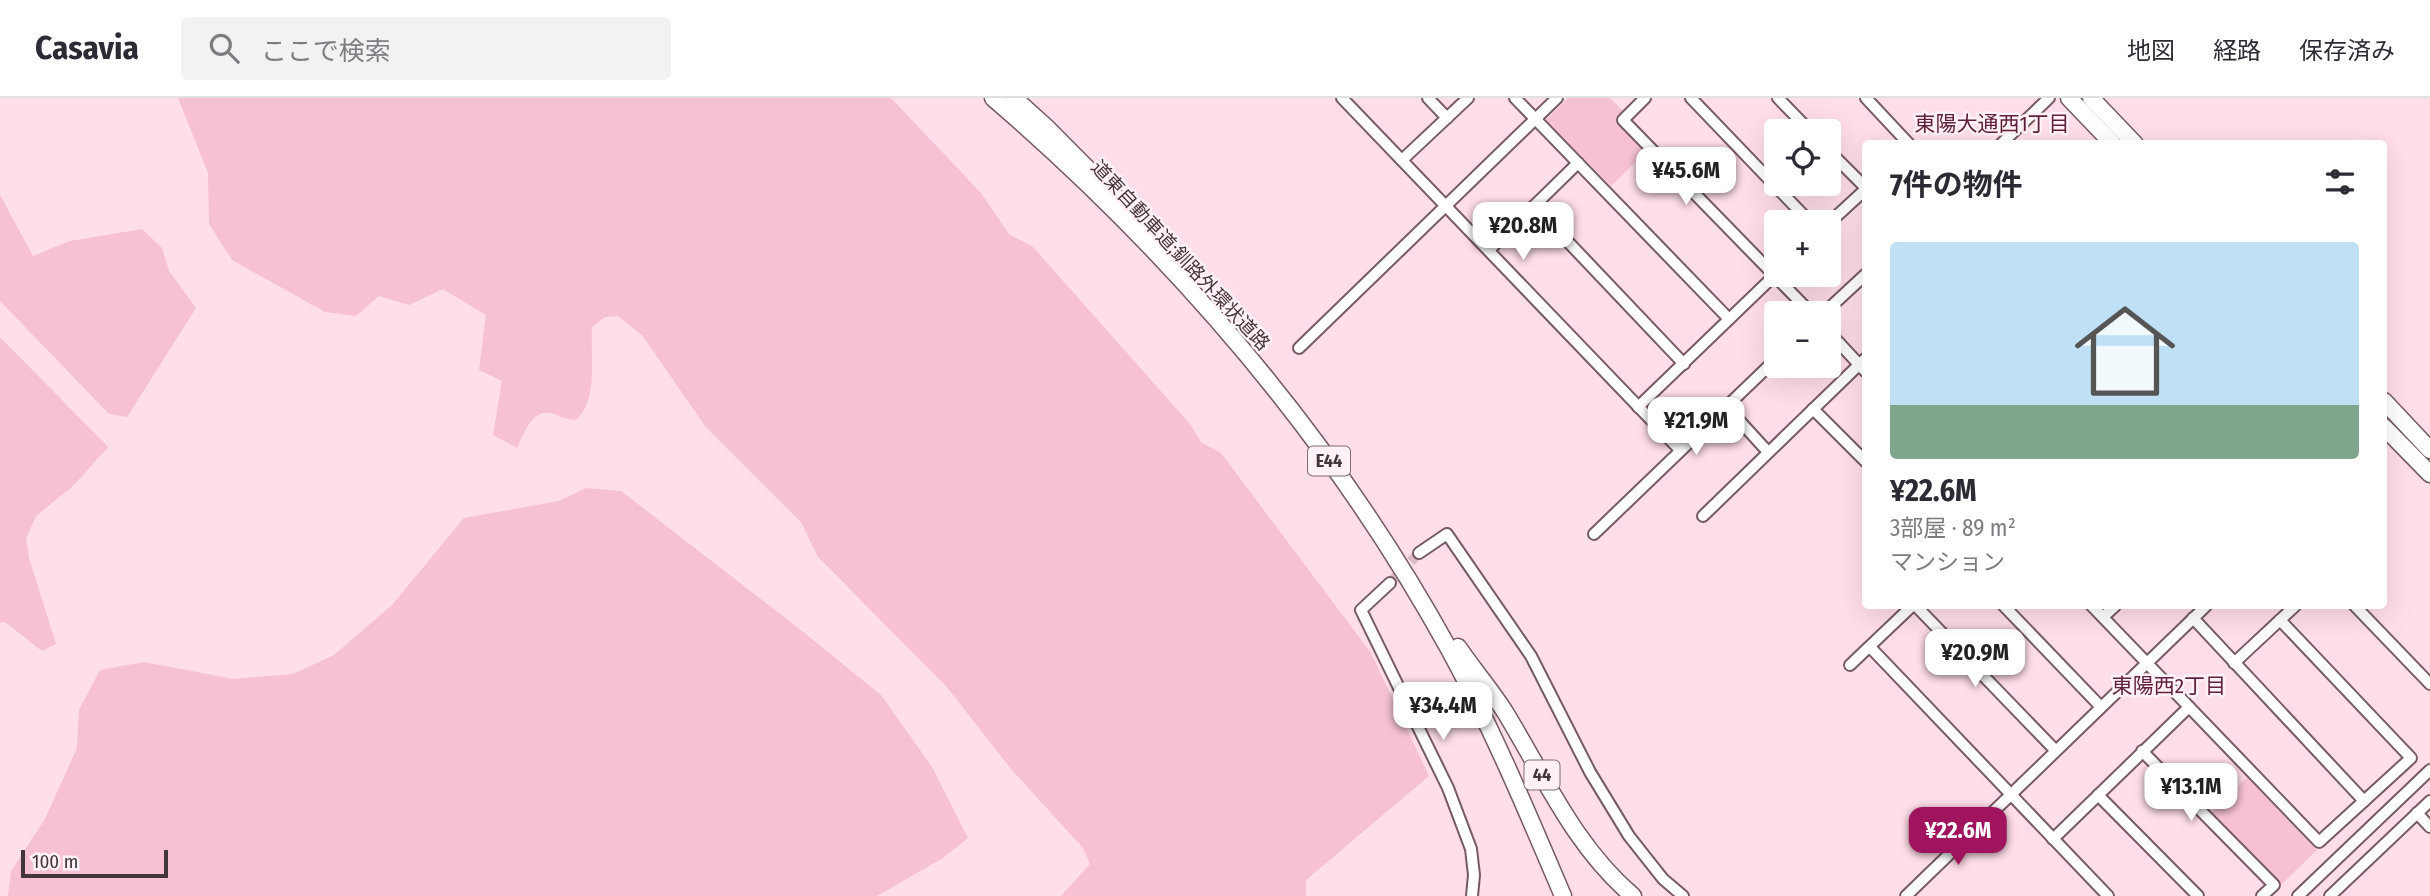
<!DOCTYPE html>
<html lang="ja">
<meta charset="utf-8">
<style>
:root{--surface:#fff;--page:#f2f2f3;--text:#2b2b33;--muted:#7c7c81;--line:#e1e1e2;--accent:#a0145e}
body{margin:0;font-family:"Fira Sans Condensed","Noto Sans JP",sans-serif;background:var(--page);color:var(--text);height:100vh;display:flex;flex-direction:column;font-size:26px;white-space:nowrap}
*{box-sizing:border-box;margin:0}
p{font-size:23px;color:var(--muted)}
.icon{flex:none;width:38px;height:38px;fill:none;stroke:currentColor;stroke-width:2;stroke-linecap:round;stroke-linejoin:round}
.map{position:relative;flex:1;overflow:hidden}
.sheet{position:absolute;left:1862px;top:42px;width:525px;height:469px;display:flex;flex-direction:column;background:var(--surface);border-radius:7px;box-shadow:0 7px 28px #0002}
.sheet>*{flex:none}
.fabs{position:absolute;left:1764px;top:21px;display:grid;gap:14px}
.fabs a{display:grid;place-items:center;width:77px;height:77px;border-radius:7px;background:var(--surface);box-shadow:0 7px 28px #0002;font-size:35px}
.scale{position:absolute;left:21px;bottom:18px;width:147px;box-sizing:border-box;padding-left:7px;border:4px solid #43363a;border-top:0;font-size:19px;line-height:24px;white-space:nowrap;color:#43363a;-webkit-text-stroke:5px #fff1f6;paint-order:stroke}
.price{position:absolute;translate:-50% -60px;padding:0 16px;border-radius:14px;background:#fff;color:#222;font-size:23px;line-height:46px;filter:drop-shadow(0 2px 4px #0008)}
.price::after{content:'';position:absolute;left:50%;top:42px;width:21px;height:16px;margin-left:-10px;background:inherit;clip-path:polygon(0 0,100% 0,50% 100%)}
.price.current{background:var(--accent);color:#fff}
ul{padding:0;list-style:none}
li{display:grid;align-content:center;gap:14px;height:371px;padding:0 28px}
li+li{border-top:2px solid var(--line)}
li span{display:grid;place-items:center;height:217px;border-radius:7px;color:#555}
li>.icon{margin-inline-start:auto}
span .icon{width:126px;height:126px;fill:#fffc;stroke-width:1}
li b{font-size:30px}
h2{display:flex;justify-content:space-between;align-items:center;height:84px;padding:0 28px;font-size:30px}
header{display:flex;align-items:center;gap:42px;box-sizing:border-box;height:98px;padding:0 35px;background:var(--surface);border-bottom:2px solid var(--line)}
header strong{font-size:33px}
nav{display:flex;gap:38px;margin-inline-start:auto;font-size:24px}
.search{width:490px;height:63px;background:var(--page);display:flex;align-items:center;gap:18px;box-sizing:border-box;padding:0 24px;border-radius:7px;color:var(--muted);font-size:26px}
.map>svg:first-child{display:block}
.green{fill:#f6c1d4}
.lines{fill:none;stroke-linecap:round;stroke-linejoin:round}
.minor-tunnel{stroke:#d9bcc6;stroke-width:10;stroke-dasharray:10 5;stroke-linecap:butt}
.minor-casing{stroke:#765a64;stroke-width:14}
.highway-casing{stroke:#765a64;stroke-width:19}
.minor{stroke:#fff;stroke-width:10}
.highway{stroke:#fff;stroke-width:16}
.labels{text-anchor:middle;stroke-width:5;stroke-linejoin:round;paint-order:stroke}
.shield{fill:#fff1f6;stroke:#7b6e72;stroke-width:2}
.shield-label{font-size:18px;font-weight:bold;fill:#43363a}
.street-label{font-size:19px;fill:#43363a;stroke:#fff1f6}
.neighbourhood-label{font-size:21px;fill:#61203d;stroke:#fff1f6}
</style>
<header>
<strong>Casavia</strong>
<div class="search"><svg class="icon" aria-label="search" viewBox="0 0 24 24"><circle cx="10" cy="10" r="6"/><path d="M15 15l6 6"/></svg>ここで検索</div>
<nav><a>地図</a><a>経路</a><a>保存済み</a></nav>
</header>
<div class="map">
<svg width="2430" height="798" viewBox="0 0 2430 798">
<rect width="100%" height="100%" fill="#ffdee9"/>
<!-- green -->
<g class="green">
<path d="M 178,0 L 891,0 L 981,95 L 1009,136 L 1033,149 L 1190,326 L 1201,344 L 1221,355 L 1371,555 L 1429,678 L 1306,782 L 1306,798 L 1061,798 L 1090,766 L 1083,750 L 1011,671 L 946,588 L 818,459 L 801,424 L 705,328 L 642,237 L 618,218 L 605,219 L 592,229 C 590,258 599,301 576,322 C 564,322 559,316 549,315 C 531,312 523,338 517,350 L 493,337 L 502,283 L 479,272 L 486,217 L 443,191 L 409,207 L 379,198 L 356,218 L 325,214 L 232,162 L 209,126 L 208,75 Z"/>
<polygon points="1568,0 1610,0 1623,13 1615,22 1646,54 1611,88 1546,22"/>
<polygon points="0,97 33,158 70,143 142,131 162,150 169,173 196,210 127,319 109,316 0,203"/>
<polygon points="0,239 108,349 73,388 36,418 26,440 29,460 56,546 42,553 5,524 0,525"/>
<polygon points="586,390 621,393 797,529 881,597 932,669 968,740 943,760 877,798 8,798 11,773 45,721 77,650 79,612 100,572 144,564 233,581 293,576 334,557 392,507 464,420 559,403"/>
<polygon points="2247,679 2317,752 2282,786 2212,714"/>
</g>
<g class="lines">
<!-- minor-tunnel -->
<polyline class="minor-tunnel" points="1390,485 1419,455"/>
<defs>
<g id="minor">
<polyline points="1342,0 1680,352"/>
<polyline points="1428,0 1447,20"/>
<polyline points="1515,0 1729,221"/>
<polyline points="1645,0 1623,22 1811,215"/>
<polyline points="1691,0 1810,124"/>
<polyline points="1778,0 1810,33"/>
<polyline points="1866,0 1909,46"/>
<polyline points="2001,46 2049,0"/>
<polyline points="1829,53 1866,90"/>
<polyline points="1402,62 1468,0"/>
<polyline points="1534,108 1684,266"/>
<polyline points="1829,125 1866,91"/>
<polyline points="1489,152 1578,65"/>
<polyline points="1824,215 1866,176"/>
<polyline points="1829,234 1866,274"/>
<polyline points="1299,250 1557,0"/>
<polyline points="1726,308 1768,354"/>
<polyline points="1638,309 1776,176"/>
<polyline points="1813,311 1866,364"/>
<polyline points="1703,418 1866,260"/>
<polyline points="1594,436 1776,261"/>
<polyline points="1419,455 1447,436 1531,558 1590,674 1629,738 1663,781 1683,798"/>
<polyline points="1390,485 1361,512 1448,690 1471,751 1474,777 1472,798"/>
<polyline points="1916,508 2055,652"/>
<polyline points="2004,508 2100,608"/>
<polyline points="2092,508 2319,744 2364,703"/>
<polyline points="2355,508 2430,586"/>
<polyline points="2103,519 2115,508"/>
<polyline points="2193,520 2364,703 2411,660 2280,522"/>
<polyline points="1870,549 2108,798"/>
<polyline points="2234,565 2295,508"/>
<polyline points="1850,567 1912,508"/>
<polyline points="2142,653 2274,787 2262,798"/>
<polyline points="2098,697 2198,798"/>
<polyline points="2417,715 2430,729"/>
<polyline points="2053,741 2189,609"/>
<polyline points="1906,798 2206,508"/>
<polyline points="2298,798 2430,672"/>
<polyline points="2330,798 2430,703"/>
</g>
<g id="highway">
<path d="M 993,0 C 1175,157 1334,342 1450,553 C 1493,632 1528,716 1563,798"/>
<polyline points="1014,0 1046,29 1164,148"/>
<polyline points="2069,0 2113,46"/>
<polyline points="2091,0 2135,46"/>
<polyline points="2384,303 2430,352"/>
<polyline points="2384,329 2430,376"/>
<path d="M 1458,549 C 1473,571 1491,592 1505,614 C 1544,678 1575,749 1633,798"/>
</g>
</defs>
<!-- minor casing -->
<use href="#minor" class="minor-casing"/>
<!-- highway casing -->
<use href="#highway" class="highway-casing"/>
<!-- minor -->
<use href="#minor" class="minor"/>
<!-- highway -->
<use href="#highway" class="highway"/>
</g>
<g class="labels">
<!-- shield labels -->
<g class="shield">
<rect x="1308" y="348.5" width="42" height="29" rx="5"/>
<rect x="1524.5" y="662.5" width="35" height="29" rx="5"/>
</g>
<g class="shield-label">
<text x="1329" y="369">E44</text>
<text x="1542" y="683">44</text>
</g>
<!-- street labels -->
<g class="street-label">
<text transform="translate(1181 157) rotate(47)" y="7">道東自動車道;釧路外環状道路</text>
</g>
<!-- neighbourhood labels -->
<g class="neighbourhood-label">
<text x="1992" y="33">東陽大通西1丁目</text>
<text x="2169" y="595">東陽西2丁目</text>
</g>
</g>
</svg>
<div class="fabs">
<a><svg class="icon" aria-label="locate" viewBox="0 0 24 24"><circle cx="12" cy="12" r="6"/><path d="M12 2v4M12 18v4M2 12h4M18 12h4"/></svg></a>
<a>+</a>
<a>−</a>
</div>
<div class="scale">100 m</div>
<b class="price" style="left:1686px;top:109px">¥45.6M</b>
<b class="price" style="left:1523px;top:164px">¥20.8M</b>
<b class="price" style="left:1696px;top:359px">¥21.9M</b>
<b class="price" style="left:1975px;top:591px">¥20.9M</b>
<b class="price" style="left:1443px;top:644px">¥34.4M</b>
<b class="price" style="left:2191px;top:725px">¥13.1M</b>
<b class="price current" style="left:1958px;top:769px">¥22.6M</b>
<section class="sheet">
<h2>7件の物件<svg class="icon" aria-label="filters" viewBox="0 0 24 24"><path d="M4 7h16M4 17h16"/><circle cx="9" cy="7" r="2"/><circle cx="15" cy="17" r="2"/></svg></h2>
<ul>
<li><span style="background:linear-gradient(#bfe0f5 75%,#7fa58c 0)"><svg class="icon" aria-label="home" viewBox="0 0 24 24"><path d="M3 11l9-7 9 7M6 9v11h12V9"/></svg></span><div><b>¥22.6M</b><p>3部屋 · 89 m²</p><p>マンション</p></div></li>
</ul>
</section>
</div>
